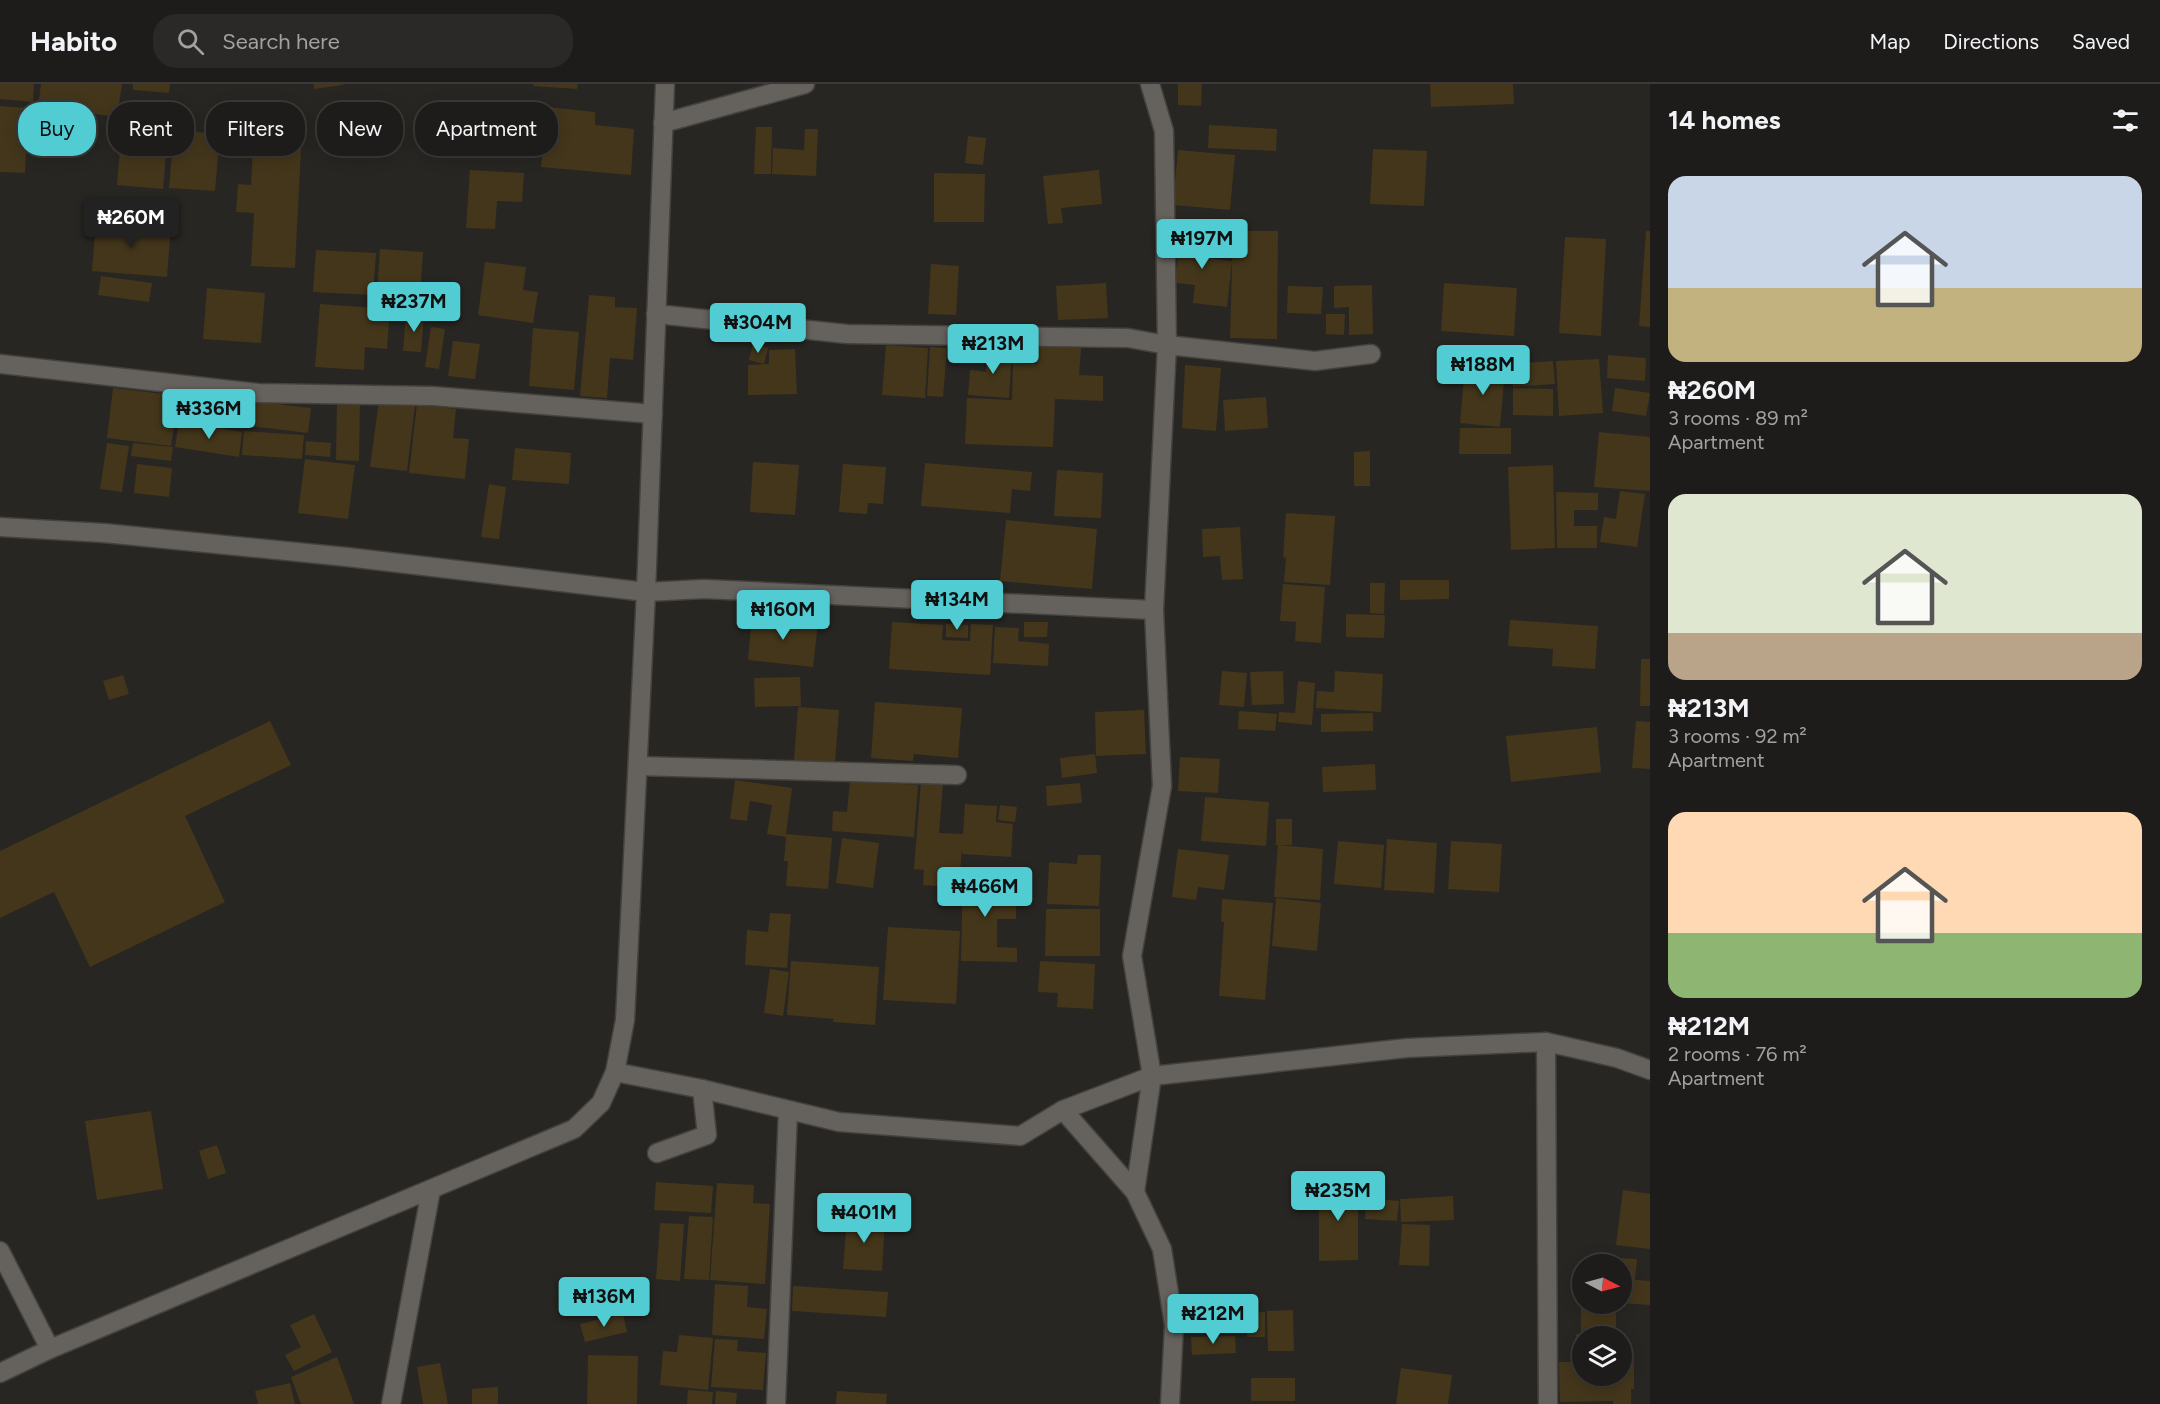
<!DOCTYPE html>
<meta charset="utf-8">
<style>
:root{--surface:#1e1c1a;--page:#2b2927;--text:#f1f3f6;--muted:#a1a1a2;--line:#3c3a39;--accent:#51ccd3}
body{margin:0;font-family:Figtree,sans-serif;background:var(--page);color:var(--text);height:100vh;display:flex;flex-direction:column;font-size:22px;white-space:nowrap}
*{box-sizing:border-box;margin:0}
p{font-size:20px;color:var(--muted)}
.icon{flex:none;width:33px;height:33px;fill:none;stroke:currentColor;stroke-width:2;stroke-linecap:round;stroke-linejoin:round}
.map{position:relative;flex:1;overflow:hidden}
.drawer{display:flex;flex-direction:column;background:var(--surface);width:510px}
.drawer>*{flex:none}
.guide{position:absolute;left:18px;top:18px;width:570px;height:54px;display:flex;gap:12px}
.needle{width:39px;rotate:96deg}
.controls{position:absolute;left:1572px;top:1170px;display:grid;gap:12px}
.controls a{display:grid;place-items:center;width:60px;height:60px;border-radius:50%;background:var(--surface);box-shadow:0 3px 15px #0003,0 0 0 2px var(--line);font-size:30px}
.price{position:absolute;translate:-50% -51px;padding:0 14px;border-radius:6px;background:var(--accent);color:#111;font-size:20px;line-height:39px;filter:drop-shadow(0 2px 3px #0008)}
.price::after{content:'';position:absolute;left:50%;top:36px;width:18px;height:14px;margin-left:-9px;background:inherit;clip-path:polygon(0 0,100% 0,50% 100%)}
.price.active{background:#222;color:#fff}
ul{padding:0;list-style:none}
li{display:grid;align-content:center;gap:12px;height:318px;padding:0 18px}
li span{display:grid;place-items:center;height:186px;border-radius:18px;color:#555}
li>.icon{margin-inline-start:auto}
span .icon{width:108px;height:108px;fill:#fffc;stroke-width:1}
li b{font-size:26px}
h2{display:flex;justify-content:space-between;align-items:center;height:72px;padding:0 18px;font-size:26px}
.pill{padding:0 21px;border-radius:24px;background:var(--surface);box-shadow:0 3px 15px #0003,0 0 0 2px var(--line);font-size:21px;line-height:54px}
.pill.active{background:var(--accent);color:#111}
header{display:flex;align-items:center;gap:36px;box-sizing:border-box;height:84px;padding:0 30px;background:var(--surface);border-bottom:2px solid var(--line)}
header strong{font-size:28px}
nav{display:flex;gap:33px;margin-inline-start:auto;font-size:21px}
.search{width:420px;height:54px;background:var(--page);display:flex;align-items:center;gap:15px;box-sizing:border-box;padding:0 21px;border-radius:24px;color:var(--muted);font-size:22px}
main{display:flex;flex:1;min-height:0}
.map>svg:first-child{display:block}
.building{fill:#43361b}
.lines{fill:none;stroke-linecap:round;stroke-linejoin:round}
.minor-casing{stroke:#44423e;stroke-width:21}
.minor{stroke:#65625e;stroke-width:18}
</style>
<header>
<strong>Habito</strong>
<div class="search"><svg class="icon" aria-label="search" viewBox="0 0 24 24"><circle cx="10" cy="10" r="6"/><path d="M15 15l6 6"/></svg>Search here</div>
<nav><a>Map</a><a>Directions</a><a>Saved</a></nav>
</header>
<main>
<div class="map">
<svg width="1650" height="1320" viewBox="0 0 1650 1320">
<rect width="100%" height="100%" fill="#282622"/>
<!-- building -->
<g class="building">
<polygon points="0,0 34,0 33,18 0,15"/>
<polygon points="41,0 122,0 117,33 38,22"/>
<polygon points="133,0 170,0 169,9 133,6"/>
<polygon points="314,0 343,0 343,1 314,5"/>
<polygon points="534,0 578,0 577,5 533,2"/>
<polygon points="1178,0 1202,0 1201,22 1178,21"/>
<polygon points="1430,0 1513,0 1514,20 1431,23"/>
<polygon points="0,22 28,24 25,89 0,88"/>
<polygon points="547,23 595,28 595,41 634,45 631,91 541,83"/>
<polygon points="473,26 512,27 512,68 462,68 462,56 422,57 422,29 457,29 457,46 473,46"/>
<polygon points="1209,41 1277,45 1276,67 1208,64"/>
<polygon points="122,42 168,45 163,105 117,101"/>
<polygon points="756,43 772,43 771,90 754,90"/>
<polygon points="805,45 818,45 816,92 772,90 773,64 804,66"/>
<polygon points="174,46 220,50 215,107 169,104"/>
<polygon points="968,52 986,54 983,81 965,79"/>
<polygon points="253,63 301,65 295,184 251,182 254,129 236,128 238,100 251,101"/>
<polygon points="1373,65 1427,67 1424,122 1370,120"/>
<polygon points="1178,66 1235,71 1230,126 1173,121"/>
<polygon points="470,86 524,89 522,118 497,117 495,145 466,144"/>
<polygon points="1099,86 1102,120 1061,124 1063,139 1048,140 1043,92"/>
<polygon points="934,89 985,90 984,138 934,138"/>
<polygon points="96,136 171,143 167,193 92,187"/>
<polygon points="1181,144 1209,148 1206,174 1232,177 1227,223 1193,219 1195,201 1175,199"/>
<polygon points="1233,147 1278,147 1277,255 1230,254"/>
<polygon points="1646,147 1650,147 1650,243 1639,242"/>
<polygon points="1565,153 1606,155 1601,252 1559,249"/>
<polygon points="380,165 423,168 419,225 376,223"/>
<polygon points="316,166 376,169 373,211 313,208"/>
<polygon points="485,178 526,183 523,206 538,208 533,239 478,231"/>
<polygon points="931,180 959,182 956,231 928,230"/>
<polygon points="101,192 152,199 149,218 98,211"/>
<polygon points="1106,199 1108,234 1058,236 1056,202"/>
<polygon points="1444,199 1517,204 1514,252 1441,247"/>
<polygon points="1372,201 1373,250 1349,251 1349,223 1334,224 1334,202"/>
<polygon points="1288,202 1323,203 1321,230 1287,229"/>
<polygon points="207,204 265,209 261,259 203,255"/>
<polygon points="589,211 615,213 615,223 637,224 633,276 610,274 607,314 580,312"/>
<polygon points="320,220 390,225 387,265 365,263 364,286 315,283"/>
<polygon points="406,230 424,231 421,268 403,267"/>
<polygon points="1326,230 1345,230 1344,251 1326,250"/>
<polygon points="431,243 445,245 439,285 425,283"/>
<polygon points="533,244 579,248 574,306 529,302"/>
<polygon points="453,257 480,260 475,295 448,292"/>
<polygon points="753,260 768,264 764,280 749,276"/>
<polygon points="886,261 928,264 925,314 882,311"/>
<polygon points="987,262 1012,264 1009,314 968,311 970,286 986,288"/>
<polygon points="1038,262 1081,264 1079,291 1103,292 1103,317 1055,315 1053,363 965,360 967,314 1012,316 1013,279 1037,280"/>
<polygon points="930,263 947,264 943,313 927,312"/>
<polygon points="795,265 797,310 748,311 748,281 769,280 769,266"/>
<polygon points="1608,271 1646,274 1645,297 1607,294"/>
<polygon points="1599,275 1603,329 1559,332 1556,277"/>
<polygon points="1553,277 1555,300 1513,303 1511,280"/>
<polygon points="1185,281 1221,284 1216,347 1182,344"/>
<polygon points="1465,282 1505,285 1500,343 1460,339"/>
<polygon points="113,304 240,319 237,343 175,335 171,362 107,354"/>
<polygon points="1513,304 1553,305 1553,332 1513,331"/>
<polygon points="1615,304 1650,309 1646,332 1612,327"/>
<polygon points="1266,313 1268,344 1225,347 1223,316"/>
<polygon points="244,316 311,324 308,349 241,341"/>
<polygon points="337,316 360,316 359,377 336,376"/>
<polygon points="379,317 415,322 407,387 370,383"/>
<polygon points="417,320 456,325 453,354 469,355 465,395 409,389"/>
<polygon points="179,338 242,348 239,373 175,363"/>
<polygon points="1460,344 1511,344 1511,370 1459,370"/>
<polygon points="244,347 304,351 302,375 242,371"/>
<polygon points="1599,348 1650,353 1650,407 1594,403"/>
<polygon points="306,357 331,359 330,373 305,371"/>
<polygon points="107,359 129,362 122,408 100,405"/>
<polygon points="133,359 173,363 171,377 131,372"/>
<polygon points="515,364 571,369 569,400 512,396"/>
<polygon points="1370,367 1370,402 1354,402 1354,368"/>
<polygon points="305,375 355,381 348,435 298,429"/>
<polygon points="753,378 799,381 795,431 750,428"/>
<polygon points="925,379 1032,388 1030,407 1012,405 1010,429 921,422"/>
<polygon points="137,380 172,384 169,413 134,409"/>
<polygon points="843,380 886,383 883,420 868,419 867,430 839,428"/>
<polygon points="1553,381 1555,464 1511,466 1508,383"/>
<polygon points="1057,386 1103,389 1101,434 1054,432"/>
<polygon points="489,400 506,403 499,455 481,453"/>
<polygon points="1620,407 1645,410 1637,463 1600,458 1604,433 1616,435"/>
<polygon points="1556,408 1598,409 1598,426 1574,426 1574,442 1597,442 1597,464 1557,464"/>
<polygon points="1286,429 1335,432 1330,501 1284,498 1286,474 1283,473"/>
<polygon points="1006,436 1097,445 1092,505 1000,497"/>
<polygon points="1240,443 1243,495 1222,496 1220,472 1203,473 1202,445"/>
<polygon points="1400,496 1449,496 1449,515 1400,516"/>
<polygon points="1370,499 1385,499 1384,530 1370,529"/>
<polygon points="1283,500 1325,503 1321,559 1295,557 1296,538 1280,537"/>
<polygon points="1346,530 1385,531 1384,554 1346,553"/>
<polygon points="752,532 818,538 813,583 748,576"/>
<polygon points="1510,536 1598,542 1595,585 1552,582 1553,565 1508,562"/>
<polygon points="892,538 943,541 942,556 970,557 971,540 993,541 990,591 889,585"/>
<polygon points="1024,538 1048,538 1047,553 1024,553"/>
<polygon points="946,540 968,541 968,554 946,553"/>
<polygon points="995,543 1019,544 1018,557 1049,560 1048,582 993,579"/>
<polygon points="1641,575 1650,575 1650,622 1640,622"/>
<polygon points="1222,587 1247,589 1244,623 1219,621"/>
<polygon points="1283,587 1284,620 1252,621 1250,588"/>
<polygon points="1335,587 1383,590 1381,628 1316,624 1317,607 1334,608"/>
<polygon points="123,591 129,610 109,616 103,597"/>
<polygon points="800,593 801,622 755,623 754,594"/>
<polygon points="1298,597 1315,599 1312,641 1278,638 1279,628 1295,629"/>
<polygon points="875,618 962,624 958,674 914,670 913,677 871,674"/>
<polygon points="798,623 839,626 835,679 794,676"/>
<polygon points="1144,626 1146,670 1096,672 1095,628"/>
<polygon points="1239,627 1277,630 1275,647 1238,645"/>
<polygon points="1373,629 1373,647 1321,648 1321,630"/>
<polygon points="270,637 291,681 185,732 225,818 90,883 54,808 0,834 0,767"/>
<polygon points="1636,637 1650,638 1650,685 1632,684"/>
<polygon points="1597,643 1601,688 1511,698 1506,652"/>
<polygon points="1095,670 1097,689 1062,694 1060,674"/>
<polygon points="1180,673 1220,675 1218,709 1178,707"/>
<polygon points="1375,680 1376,706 1323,708 1322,683"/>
<polygon points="735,696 792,704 786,750 832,754 828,805 786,802 788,777 784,777 786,753 767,750 772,721 750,717 747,737 730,735"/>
<polygon points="850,696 918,701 914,753 832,747 833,727 847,728"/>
<polygon points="921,697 943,699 939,749 963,750 965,720 997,722 996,738 1013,740 1011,773 962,770 962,762 959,804 923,801 924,786 914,785"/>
<polygon points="1080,699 1082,719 1047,722 1046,702"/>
<polygon points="1205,713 1269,718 1266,762 1201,757"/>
<polygon points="1000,721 1017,723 1015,738 998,736"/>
<rect x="1276" y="735" width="16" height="26"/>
<polygon points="842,754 879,759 873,804 836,799"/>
<polygon points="1387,755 1437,759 1434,809 1384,806"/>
<polygon points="1338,757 1384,761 1381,804 1334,800"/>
<polygon points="1451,757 1502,760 1499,808 1448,805"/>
<polygon points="1278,761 1323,765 1320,816 1274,813"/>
<polygon points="1178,765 1229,771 1224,806 1198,803 1196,816 1172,813"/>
<polygon points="1078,771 1101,771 1099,822 1047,820 1049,778 1077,780"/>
<polygon points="963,783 984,784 983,800 1016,800 1016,835 997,835 997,863 1017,864 1017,878 961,877"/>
<polygon points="1276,814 1321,819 1317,867 1272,862"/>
<polygon points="1222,815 1273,819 1265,916 1219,912 1224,838 1221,838"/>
<polygon points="1046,825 1100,825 1100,872 1045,872"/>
<polygon points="770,829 791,830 787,884 745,881 747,846 768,848"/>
<polygon points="888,843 960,847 956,920 883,916"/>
<polygon points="791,877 879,883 875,941 833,938 834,935 787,931"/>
<polygon points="1040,877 1095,880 1093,925 1057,923 1058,909 1038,908"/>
<polygon points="770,885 789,888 783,932 764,929"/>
<polygon points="151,1027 163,1105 97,1116 85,1037"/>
<polygon points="217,1061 226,1089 208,1095 199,1067"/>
<polygon points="656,1098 713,1102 711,1129 654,1126"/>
<polygon points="717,1099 754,1101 753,1119 770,1120 765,1200 710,1196"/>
<polygon points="1358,1099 1358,1176 1319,1177 1319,1100"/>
<polygon points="1623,1106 1650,1110 1650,1165 1616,1161"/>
<polygon points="1453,1112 1454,1136 1401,1138 1400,1115"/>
<polygon points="1366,1114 1399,1117 1397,1137 1365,1135"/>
<polygon points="689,1132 713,1133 709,1196 684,1195"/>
<polygon points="847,1133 885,1136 882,1187 843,1185"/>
<polygon points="660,1139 684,1140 680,1197 656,1195"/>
<polygon points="1402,1140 1430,1141 1429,1182 1399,1181"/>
<polygon points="1620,1174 1637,1175 1635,1196 1650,1197 1650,1221 1622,1219"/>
<polygon points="715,1200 748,1202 747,1223 767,1225 764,1255 712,1251"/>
<polygon points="793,1202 888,1208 886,1233 792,1227"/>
<polygon points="1581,1221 1616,1221 1616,1252 1582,1252 1582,1292 1622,1292 1622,1276 1634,1276 1634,1305 1631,1305 1631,1320 1613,1320 1613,1317 1560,1318 1559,1278 1576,1278 1576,1250 1581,1250"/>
<polygon points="1293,1226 1294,1267 1268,1267 1267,1227"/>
<polygon points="1265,1228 1265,1253 1247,1253 1247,1229"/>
<polygon points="314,1230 332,1268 294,1287 285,1271 301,1263 290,1241"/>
<polygon points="623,1230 627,1248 585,1258 580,1240"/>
<polygon points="679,1251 713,1254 708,1306 660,1301 663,1267 677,1268"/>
<polygon points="1235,1252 1236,1269 1192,1271 1191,1253"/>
<polygon points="715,1255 738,1256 737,1267 766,1269 763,1306 711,1303"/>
<polygon points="588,1271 638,1272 637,1320 587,1320"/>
<polygon points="337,1273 354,1320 301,1320 291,1293"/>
<polygon points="440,1279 448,1320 423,1320 417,1283"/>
<polygon points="1401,1284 1452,1291 1448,1320 1396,1320"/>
<rect x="1251" y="1294" width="44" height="23"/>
<polygon points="290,1299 295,1320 258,1320 255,1307"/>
<polygon points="498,1303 498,1320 472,1320 472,1305"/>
<polygon points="688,1306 713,1308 712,1320 687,1320"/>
<polygon points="716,1307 737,1309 736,1320 715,1320"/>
<polygon points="837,1307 887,1310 886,1320 836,1320"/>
</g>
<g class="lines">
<defs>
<g id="minor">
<polyline points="663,39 805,0"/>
<polyline points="656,230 847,250 1128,254 1167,261 1315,277 1371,270"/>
<polyline points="0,280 258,309 433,312 653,330"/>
<polyline points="0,443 104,449 347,473 646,508 704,505 1154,526"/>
<polyline points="638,682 957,691"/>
<polyline points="1546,958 1548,1320"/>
<polyline points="615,988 702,1005 839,1038 1020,1052 1063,1026 1152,992 1407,964 1546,958 1617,974 1650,986"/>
<polyline points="1063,1026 1135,1108 1162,1165 1174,1241 1170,1320"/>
<polyline points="657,1069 707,1051 702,1005"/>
<polyline points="1135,1108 1152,992 1132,872 1162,702 1154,526 1167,261 1164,47 1150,0"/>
<polyline points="0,1167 50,1265"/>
<polyline points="0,1289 50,1265 574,1045 601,1019 615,988 625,936 646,508 665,0"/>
<polyline points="391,1320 431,1106"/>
<polyline points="776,1320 788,1027"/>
</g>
</defs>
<!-- minor casing -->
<use href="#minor" class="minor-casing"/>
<!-- minor -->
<use href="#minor" class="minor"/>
</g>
</svg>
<div class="controls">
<a><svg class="needle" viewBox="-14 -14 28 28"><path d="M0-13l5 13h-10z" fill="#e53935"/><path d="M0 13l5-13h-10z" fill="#a1a1a2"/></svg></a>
<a><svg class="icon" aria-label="layers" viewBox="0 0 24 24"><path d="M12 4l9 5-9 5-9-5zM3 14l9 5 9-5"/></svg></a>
</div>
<b class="price active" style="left:131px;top:165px">₦260M</b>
<b class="price" style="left:1202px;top:186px">₦197M</b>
<b class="price" style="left:414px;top:249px">₦237M</b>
<b class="price" style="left:758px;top:270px">₦304M</b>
<b class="price" style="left:993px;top:291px">₦213M</b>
<b class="price" style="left:1483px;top:312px">₦188M</b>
<b class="price" style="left:209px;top:356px">₦336M</b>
<b class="price" style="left:957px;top:547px">₦134M</b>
<b class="price" style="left:783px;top:557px">₦160M</b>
<b class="price" style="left:985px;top:834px">₦466M</b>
<b class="price" style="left:1338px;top:1138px">₦235M</b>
<b class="price" style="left:864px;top:1160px">₦401M</b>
<b class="price" style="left:604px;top:1244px">₦136M</b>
<b class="price" style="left:1213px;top:1261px">₦212M</b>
<div class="guide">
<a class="pill active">Buy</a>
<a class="pill">Rent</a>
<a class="pill">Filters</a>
<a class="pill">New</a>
<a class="pill">Apartment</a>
</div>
</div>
<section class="drawer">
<h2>14 homes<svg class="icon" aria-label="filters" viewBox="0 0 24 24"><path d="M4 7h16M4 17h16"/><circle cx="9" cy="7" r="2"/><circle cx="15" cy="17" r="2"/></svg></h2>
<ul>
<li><span style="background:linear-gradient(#c9d6e8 60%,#c2b280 0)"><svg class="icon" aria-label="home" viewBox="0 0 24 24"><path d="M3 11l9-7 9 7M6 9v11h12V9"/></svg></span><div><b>₦260M</b><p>3 rooms · 89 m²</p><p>Apartment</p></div></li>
<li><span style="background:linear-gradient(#dfe7d0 75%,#b9a48a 0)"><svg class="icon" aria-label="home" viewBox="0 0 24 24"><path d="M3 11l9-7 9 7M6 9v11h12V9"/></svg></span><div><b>₦213M</b><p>3 rooms · 92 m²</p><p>Apartment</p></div></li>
<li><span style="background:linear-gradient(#ffd9b3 65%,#8fb573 0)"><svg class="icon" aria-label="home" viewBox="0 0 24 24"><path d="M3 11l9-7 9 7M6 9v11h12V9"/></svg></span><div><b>₦212M</b><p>2 rooms · 76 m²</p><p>Apartment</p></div></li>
</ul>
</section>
</main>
